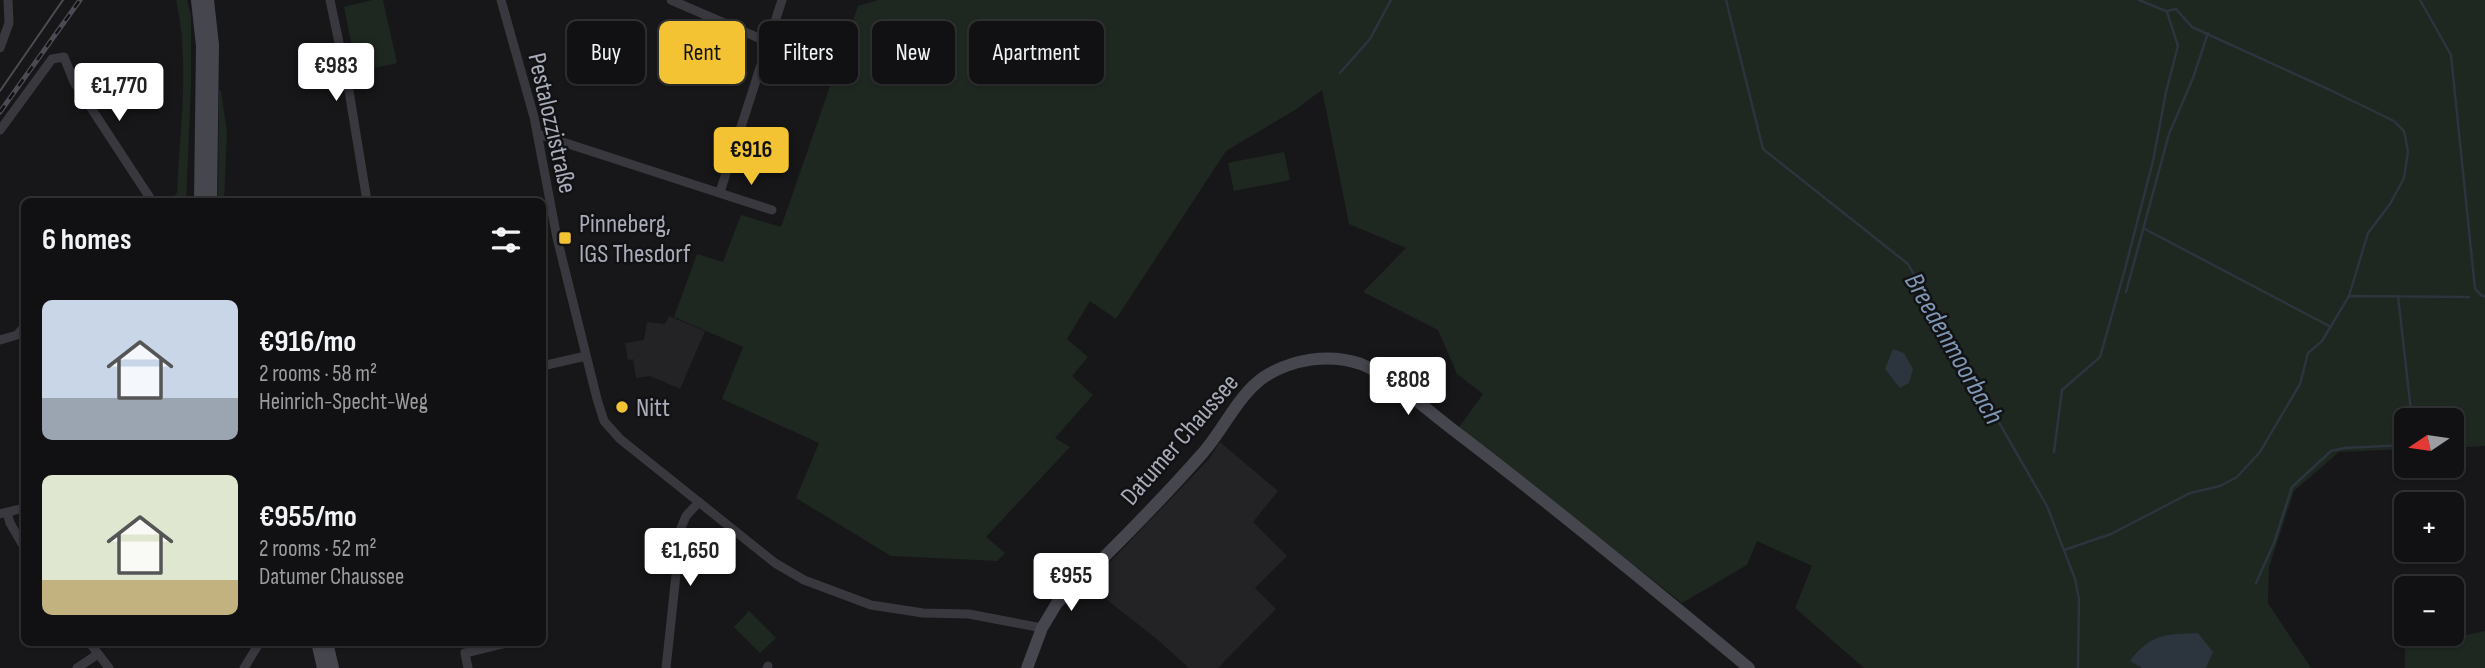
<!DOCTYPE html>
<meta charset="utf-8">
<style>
:root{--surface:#111113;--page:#1a1a1c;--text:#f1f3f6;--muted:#9c9da0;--line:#303133;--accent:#f4c333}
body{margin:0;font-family:"Sofia Sans Condensed",sans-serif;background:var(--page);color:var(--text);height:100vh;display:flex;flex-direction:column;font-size:26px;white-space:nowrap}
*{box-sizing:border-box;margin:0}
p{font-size:23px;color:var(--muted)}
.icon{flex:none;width:38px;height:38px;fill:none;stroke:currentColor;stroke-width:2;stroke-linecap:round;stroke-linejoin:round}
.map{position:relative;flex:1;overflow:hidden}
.side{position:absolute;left:21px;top:198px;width:525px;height:448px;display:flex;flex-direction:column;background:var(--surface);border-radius:10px;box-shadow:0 2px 5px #0004,0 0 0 2px var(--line)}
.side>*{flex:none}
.top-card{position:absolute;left:567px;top:21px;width:665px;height:63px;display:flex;gap:14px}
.needle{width:46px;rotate:257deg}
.tools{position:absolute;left:2394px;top:408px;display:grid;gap:14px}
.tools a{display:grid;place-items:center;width:70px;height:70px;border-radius:10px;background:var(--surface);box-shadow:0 2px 5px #0004,0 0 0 2px var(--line);font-size:35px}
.price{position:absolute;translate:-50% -60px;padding:0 16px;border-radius:7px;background:#fff;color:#222;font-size:23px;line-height:46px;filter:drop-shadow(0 2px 4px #0008)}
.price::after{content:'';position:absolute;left:50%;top:42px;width:21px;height:16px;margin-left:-10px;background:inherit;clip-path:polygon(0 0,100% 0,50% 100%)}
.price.on{background:var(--accent);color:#111}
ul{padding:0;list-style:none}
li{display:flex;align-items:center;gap:21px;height:175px;padding:0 21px}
li span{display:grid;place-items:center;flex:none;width:196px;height:140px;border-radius:10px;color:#555}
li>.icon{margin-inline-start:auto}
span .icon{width:84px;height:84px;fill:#fffc;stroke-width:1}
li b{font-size:30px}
h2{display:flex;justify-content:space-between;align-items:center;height:84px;padding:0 21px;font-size:30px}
.pill{padding:0 24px;border-radius:10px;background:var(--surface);box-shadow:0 2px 5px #0004,0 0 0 2px var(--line);font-size:24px;line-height:63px}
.pill.on{background:var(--accent);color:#111}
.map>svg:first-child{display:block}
.built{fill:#232326}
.green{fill:#1e2720}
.water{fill:#2c343d}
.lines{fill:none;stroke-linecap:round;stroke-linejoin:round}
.stream{stroke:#2c343d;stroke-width:2.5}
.street{stroke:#38383e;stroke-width:9}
.secondary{stroke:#46474e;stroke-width:12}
.tram{stroke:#4b4c53;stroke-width:2}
.rail-casing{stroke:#4b4c53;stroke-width:5}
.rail{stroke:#121214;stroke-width:2.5;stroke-dasharray:8;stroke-linecap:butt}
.poi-dot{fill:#f4c333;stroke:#121214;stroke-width:2.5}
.labels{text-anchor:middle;stroke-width:5;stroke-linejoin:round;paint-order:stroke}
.street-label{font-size:26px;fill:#a9acb9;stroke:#121214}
.poi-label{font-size:26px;fill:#a9acb9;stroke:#121214;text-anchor:start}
.water-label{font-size:28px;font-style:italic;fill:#7f97b4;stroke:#121214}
</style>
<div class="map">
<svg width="2485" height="668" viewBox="0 0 2485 668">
<rect width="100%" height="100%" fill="#171719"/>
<!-- built -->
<g class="built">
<polygon points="669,316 705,331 680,389 650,376 636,378 633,359 628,360 625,343 644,340 647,322 665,324"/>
<polygon points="1220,442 1278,491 1253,522 1287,556 1255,588 1276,609 1218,668 1189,668 1158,640 1088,585 1209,459"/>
</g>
<!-- green -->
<g class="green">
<path d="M 176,0 L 187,0 L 191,16 L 191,87 L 186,201 L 170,201 L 177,193 C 180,129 190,63 176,0 Z"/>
<polygon points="372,0 383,0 397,63 357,72 344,7"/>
<polygon points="878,0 2485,0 2485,446 2452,448 2452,420 2406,420 2406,449 2339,452 2294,491 2269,567 2268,603 2311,668 1864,668 1795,608 1812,566 1757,541 1747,565 1682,603 1459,427 1483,394 1457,374 1438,330 1363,292 1406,248 1349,224 1322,90 1295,110 1226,151 1116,319 1090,301 1067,339 1088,357 1072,376 1093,395 1055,438 1070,447 986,537 1005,553 997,561 891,556 796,498 819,443 722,399 743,347 674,317 697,254 723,262 741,215 781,227 858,6"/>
<polygon points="219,91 221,91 227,132 224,201 218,201"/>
<polygon points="1284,152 1290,180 1234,191 1228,163"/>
<polygon points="749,611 776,638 760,653 734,627"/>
<polygon points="2485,631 2485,668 2405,668 2405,648"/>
</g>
<!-- water -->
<g class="water">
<polygon points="1893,349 1904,353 1913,369 1909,383 1900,388 1885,369"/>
<path d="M 2198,633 L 2213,652 L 2206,668 L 2142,668 L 2130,661 C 2150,634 2166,634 2198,633 Z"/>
</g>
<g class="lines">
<!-- stream -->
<g class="stream">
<polyline points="1726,0 1763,149 1908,264 2047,506 2075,579 2079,599 2078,668"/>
<polyline points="2139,0 2166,11 2176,9 2192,27 2330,90 2394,121 2404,131 2408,151 2404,178 2390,204 2368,233 2349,296"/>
<polyline points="2420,0 2451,55 2475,289 2482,296 2485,296"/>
<polyline points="1340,73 1370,39 1391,0"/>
<polyline points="2143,228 2331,327"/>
<polyline points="2126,292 2169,134 2193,78 2208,33"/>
<polyline points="2398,296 2412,420"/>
<polyline points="2054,452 2062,390 2100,357 2125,269 2153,161 2166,92 2178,46 2167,12"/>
<polyline points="2064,550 2111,534 2190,493 2220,486 2237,477 2260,452 2300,384 2308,353 2322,341 2349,296 2469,297"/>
<polyline points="2256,583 2274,543 2292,487 2331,451 2344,448 2406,445"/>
</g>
<!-- street -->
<g class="street">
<polyline points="330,0 348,85 367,201"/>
<polyline points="501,0 534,117 557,238 597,399 604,421 620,439 775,563 804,580 871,605 923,613 969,614 1042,628"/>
<polyline points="671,0 768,42"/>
<polyline points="0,48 9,23 8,0"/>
<polyline points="0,130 52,59 64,57 74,82 152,201"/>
<polyline points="538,134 772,210"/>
<polyline points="720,192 782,0"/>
<polyline points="0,340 17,335 24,327"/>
<polyline points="542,366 586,356"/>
<polyline points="7,512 10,523 24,547"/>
<polyline points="0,514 24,508"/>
<polyline points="542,629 542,635"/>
<polyline points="89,642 109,668"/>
<polyline points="77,668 98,654"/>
<polyline points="244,668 260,642"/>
<polyline points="468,668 465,653 511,642"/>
<polyline points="666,668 681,528 686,516 699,502"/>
<polyline points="767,668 768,666"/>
</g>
<!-- secondary -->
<g class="secondary">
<polyline points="197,0 202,46 200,201"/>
<polyline points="208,0 213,45 211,201"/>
<polyline points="317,642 323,668"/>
<polyline points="327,642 333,668"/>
<path d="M 1027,668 L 1042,628 L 1057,603 C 1106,556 1156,506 1201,455 C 1223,431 1237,396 1264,377 C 1292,359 1329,353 1361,364 C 1389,375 1434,416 1460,435 C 1558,510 1654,589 1749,668"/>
</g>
<!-- tram -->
<polyline class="tram" points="0,91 63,0"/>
<defs>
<polyline id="rail" points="0,112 80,0"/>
</defs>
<!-- rail casing -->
<use href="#rail" class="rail-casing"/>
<!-- rail -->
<use href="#rail" class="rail"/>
</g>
<!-- markers -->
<g class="poi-dot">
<rect x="558" y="231" width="14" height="14" rx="3.5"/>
<circle cx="622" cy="407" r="7"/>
</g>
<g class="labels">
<!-- street labels -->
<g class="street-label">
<text transform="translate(553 123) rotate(77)" y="9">Pestalozzistraße</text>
<text transform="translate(1179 439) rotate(-49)" y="9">Datumer Chaussee</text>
</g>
<!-- poi labels -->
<g class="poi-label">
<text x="579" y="232">Pinneberg,<tspan x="579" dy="30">IGS Thesdorf</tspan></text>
<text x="636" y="416">Nitt</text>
</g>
<!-- water labels -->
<g class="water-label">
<text transform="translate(1955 348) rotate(60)" y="10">Breedenmoorbach</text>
</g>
</g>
</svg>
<div class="tools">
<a><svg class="needle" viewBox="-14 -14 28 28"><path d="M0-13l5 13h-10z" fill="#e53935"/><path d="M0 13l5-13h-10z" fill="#9c9da0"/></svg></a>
<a>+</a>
<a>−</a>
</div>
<b class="price" style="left:336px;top:103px">€983</b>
<b class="price" style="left:119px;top:123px">€1,770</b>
<b class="price on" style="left:751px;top:187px">€916</b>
<b class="price" style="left:1408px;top:417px">€808</b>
<b class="price" style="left:690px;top:588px">€1,650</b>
<b class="price" style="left:1071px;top:613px">€955</b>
<div class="top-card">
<a class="pill">Buy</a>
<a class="pill on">Rent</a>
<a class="pill">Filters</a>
<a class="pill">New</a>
<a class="pill">Apartment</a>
</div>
<section class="side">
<h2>6 homes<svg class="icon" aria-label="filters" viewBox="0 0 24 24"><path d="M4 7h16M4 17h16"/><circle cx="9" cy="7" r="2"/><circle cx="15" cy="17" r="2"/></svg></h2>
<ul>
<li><span style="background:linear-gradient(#c9d6e8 70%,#9aa5b1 0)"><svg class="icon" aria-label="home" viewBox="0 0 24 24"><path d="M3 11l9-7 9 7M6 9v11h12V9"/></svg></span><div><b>€916/mo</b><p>2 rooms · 58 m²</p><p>Heinrich-Specht-Weg</p></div></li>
<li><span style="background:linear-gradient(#dfe7d0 75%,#c2b280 0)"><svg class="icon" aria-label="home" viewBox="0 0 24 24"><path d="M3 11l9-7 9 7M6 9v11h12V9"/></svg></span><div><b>€955/mo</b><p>2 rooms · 52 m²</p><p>Datumer Chaussee</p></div></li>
</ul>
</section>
</div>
